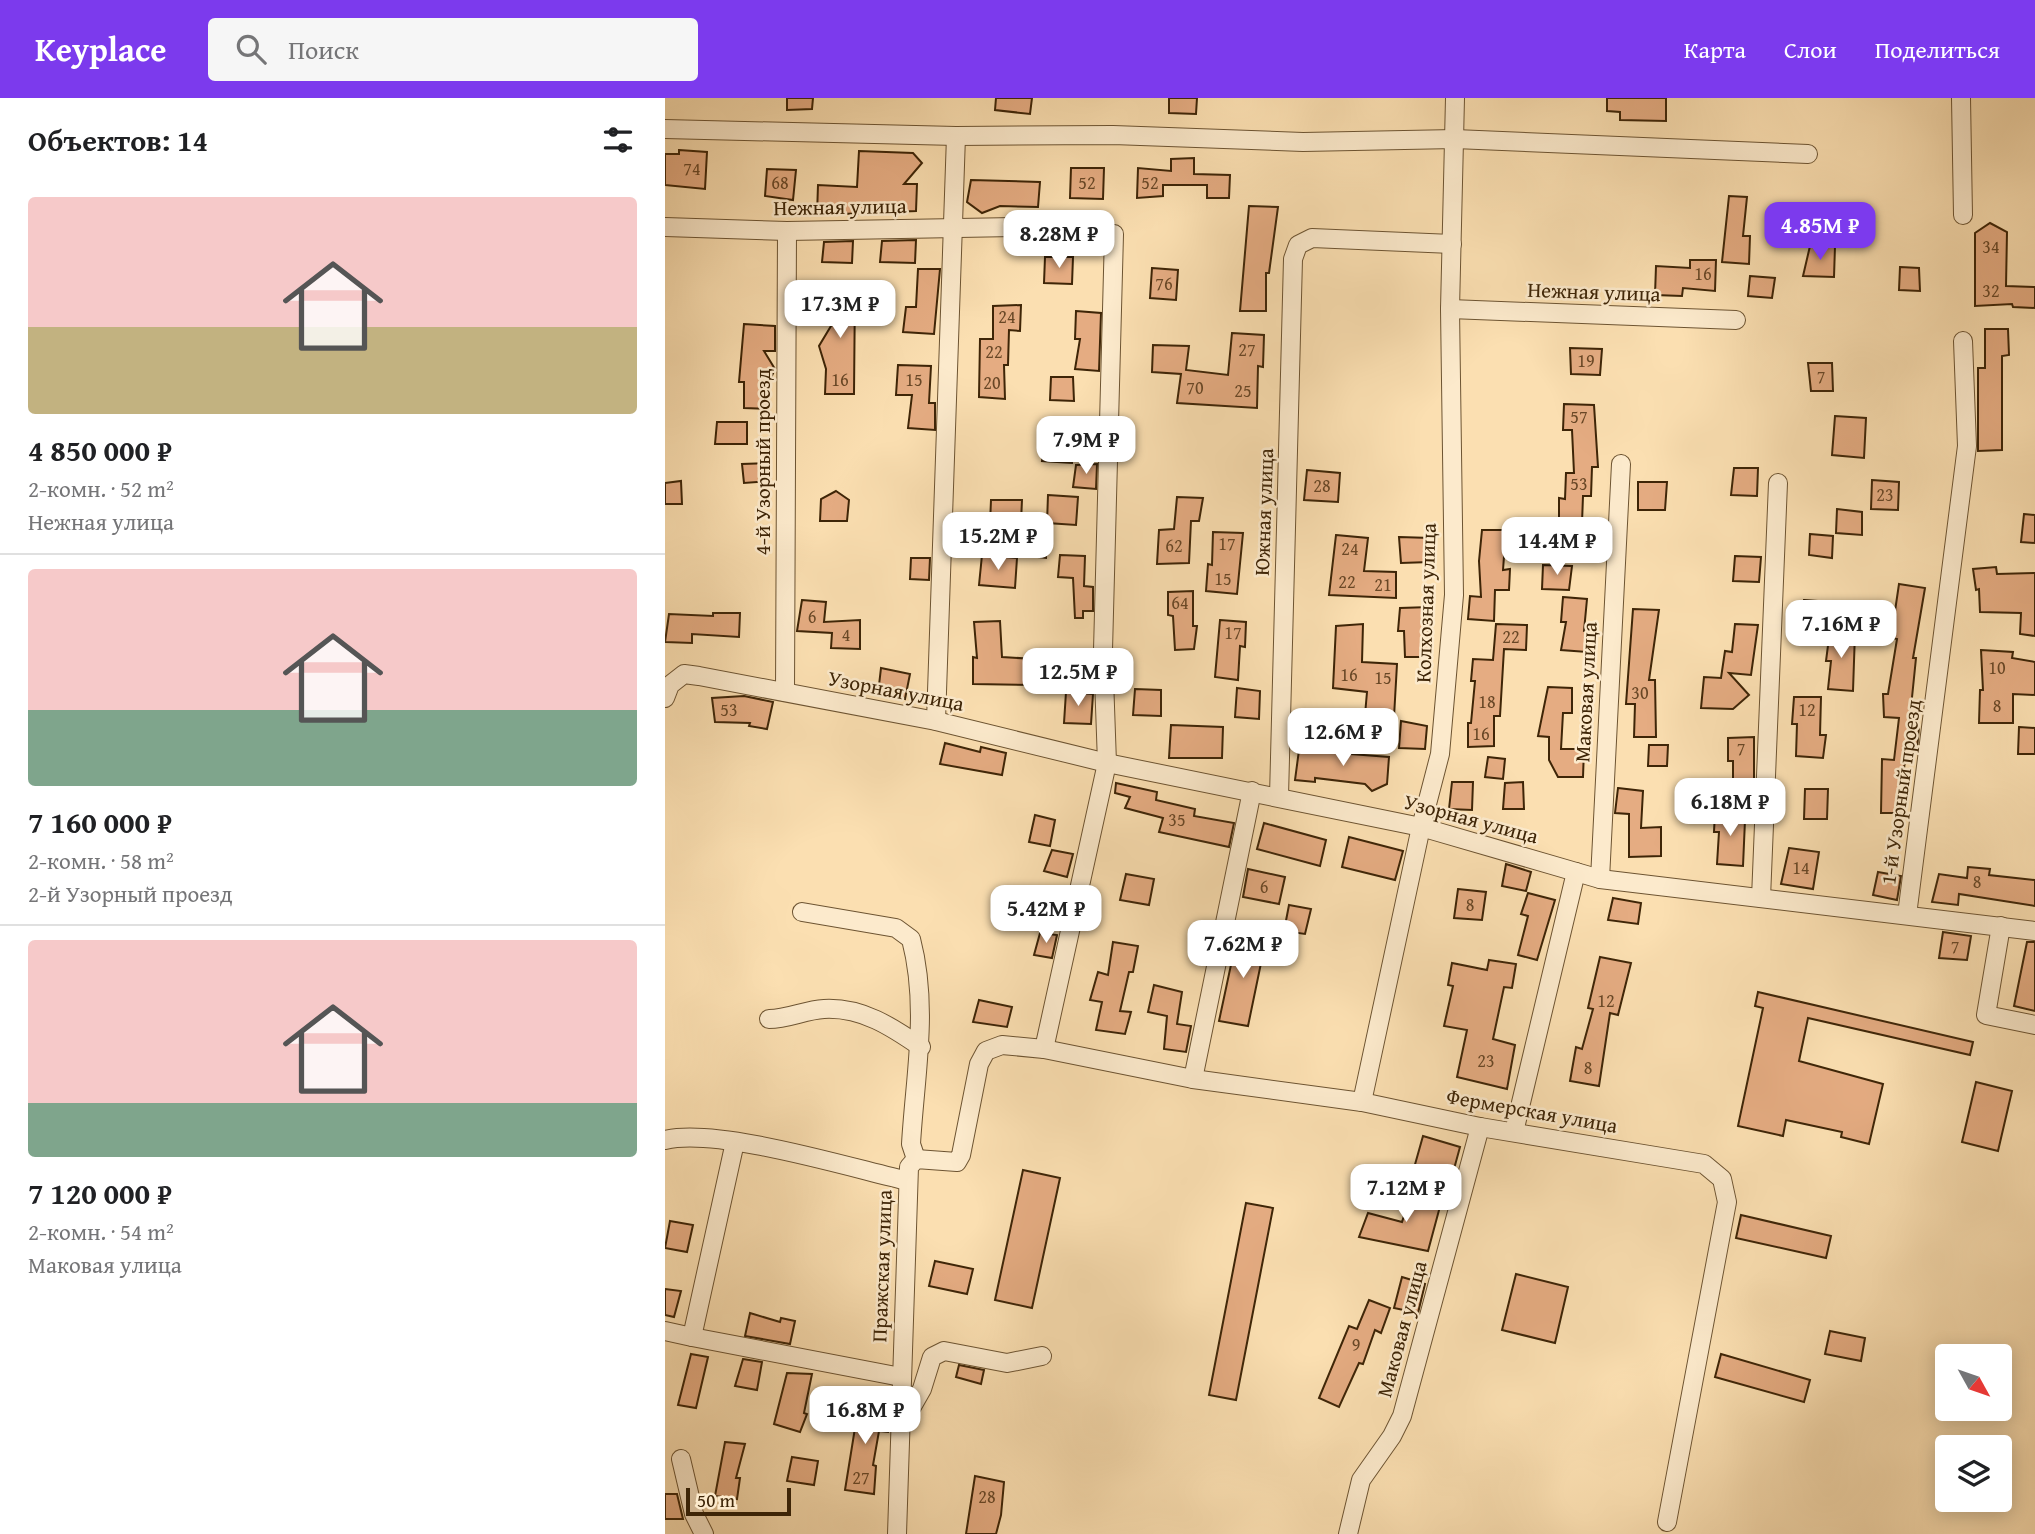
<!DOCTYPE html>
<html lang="ru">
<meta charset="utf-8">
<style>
:root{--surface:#fff;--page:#f6f6f6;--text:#202124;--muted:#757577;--line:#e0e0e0;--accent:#7c3aed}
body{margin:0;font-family:"Gentium Book Plus",serif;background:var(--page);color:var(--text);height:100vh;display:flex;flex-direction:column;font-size:26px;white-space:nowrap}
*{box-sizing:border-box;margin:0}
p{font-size:23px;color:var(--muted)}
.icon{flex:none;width:38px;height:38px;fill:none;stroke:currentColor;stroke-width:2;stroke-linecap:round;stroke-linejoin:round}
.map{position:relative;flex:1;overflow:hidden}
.side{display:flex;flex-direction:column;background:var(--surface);width:665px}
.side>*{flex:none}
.needle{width:46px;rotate:130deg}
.tools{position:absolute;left:1270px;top:1246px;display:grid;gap:14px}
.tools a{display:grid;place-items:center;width:77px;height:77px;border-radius:7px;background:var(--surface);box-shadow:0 4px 18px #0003;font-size:35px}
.scale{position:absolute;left:21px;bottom:18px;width:105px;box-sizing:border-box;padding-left:7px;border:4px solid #3e2507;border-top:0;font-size:19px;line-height:24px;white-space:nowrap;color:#3e2507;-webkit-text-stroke:5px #fceacc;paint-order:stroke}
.price{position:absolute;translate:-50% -60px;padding:0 16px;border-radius:14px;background:#fff;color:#222;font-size:23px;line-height:46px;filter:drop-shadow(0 2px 4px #0008)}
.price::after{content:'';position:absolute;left:50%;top:42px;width:21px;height:16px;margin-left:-10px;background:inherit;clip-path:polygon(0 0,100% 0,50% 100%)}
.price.active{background:var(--accent);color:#fff}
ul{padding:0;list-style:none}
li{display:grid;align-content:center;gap:14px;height:371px;padding:0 28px}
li+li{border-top:2px solid var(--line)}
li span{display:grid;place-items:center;height:217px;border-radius:7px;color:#555}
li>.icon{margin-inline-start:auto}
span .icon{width:126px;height:126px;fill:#fffc;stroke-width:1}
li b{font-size:30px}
h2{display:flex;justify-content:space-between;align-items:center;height:84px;padding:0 28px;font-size:30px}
header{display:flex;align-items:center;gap:42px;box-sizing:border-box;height:98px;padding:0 35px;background:var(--accent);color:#fff}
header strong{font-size:33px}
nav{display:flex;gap:38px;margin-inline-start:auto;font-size:24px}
.search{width:490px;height:63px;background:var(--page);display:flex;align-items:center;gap:18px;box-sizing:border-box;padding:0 24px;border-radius:7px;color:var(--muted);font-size:26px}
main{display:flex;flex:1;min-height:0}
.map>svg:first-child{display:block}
.building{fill:#e5ac82;stroke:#3e2507;stroke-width:2}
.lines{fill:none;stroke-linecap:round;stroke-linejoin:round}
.minor-casing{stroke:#6d5432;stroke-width:20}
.minor{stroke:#fceacc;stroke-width:18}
.labels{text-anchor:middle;stroke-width:5;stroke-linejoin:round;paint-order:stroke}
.number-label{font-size:18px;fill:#684726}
.street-label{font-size:21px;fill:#3e2507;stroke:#fceacc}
</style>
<header>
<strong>Keyplace</strong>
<div class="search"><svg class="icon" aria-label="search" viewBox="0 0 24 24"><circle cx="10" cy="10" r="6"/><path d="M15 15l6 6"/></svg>Поиск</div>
<nav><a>Карта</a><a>Слои</a><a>Поделиться</a></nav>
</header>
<main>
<section class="side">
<h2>Объектов: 14<svg class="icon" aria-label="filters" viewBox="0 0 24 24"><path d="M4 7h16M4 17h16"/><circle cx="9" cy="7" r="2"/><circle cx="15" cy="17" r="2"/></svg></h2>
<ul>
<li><span style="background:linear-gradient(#f6c9c9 60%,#c2b280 0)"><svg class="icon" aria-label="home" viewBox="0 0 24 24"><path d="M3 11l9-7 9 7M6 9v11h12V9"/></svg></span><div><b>4 850 000 ₽</b><p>2-комн. · 52 m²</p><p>Нежная улица</p></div></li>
<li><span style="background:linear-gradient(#f6c9c9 65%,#7fa58c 0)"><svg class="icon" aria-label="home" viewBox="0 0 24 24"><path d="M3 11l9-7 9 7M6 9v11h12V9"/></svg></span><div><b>7 160 000 ₽</b><p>2-комн. · 58 m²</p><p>2-й Узорный проезд</p></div></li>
<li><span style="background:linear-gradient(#f6c9c9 75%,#7fa58c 0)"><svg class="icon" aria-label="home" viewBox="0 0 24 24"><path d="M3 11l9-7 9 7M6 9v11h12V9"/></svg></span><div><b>7 120 000 ₽</b><p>2-комн. · 54 m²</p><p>Маковая улица</p></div></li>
</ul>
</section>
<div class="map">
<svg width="1370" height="1436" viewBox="0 0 1370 1436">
<rect width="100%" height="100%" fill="#fbdfb1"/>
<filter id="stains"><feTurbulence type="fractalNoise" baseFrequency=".00286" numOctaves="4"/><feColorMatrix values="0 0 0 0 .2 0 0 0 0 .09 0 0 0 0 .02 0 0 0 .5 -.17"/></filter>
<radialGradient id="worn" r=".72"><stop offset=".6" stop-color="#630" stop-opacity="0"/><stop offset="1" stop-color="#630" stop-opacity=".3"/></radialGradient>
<!-- building -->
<g class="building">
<polygon points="122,0 148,0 147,11 122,12"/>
<polygon points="331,0 367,0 365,16 330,12"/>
<polygon points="504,0 532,0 531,16 504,15"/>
<polygon points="942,0 1001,0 1001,23 955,22 955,14 942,13"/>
<polygon points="14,52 42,54 40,91 0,87 0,56 14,56"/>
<polygon points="194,53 248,55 257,65 239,86 252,86 251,113 152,117 153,87 192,89"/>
<polygon points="529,60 529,76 565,77 564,100 542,100 542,87 498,87 498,98 472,100 473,70 506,73 506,61"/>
<polygon points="406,70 439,70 438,101 405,100"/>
<polygon points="102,71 131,72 128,102 100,98"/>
<polygon points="306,82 375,84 373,109 335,108 317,115 302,104"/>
<polygon points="1064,98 1082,99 1078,138 1085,138 1084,166 1057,164"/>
<polygon points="584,108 613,109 604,175 601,175 601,213 575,213"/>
<polygon points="1325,125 1342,134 1341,188 1370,189 1370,210 1348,209 1347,206 1310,208 1310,135"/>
<polygon points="251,142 250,165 215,164 217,143"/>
<polygon points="188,143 187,165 157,164 159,144"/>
<polygon points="1145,148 1170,148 1169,179 1138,178"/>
<polygon points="380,159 408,159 407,186 379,185"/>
<polygon points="1025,162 1051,162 1050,193 1018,190 1017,198 990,197 991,168 1025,170"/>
<polygon points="1235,169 1254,170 1255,193 1234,192"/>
<polygon points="487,170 513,172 511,202 485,200"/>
<polygon points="253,171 275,171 269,236 238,234 241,209 251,209"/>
<polygon points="1085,178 1110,180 1107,200 1083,198"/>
<polygon points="159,188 190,188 189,296 160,296 161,271 154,248 172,218 159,218"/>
<polygon points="356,207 355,233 344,232 343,267 339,267 340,301 314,299 315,241 328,241 328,208"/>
<polygon points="411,213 436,215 434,273 410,271 415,241 410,241"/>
<polygon points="79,226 110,228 110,253 99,253 110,271 104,284 103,311 79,310 79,284 74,284"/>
<polygon points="1320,231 1343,231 1344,257 1337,258 1337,352 1313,353 1313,270 1320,270"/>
<polygon points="567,235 599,237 598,269 593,268 592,310 512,305 516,276 487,274 488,247 524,248 521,272 563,277"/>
<polygon points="905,250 937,251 935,277 906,276"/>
<polygon points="1143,265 1167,265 1168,293 1146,293"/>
<polygon points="233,267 266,268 264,305 270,305 270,332 243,330 247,297 231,297"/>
<polygon points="386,279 408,279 409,303 385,302"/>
<polygon points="899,306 929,307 933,369 927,369 926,398 918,398 917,425 894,423 894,400 900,401 901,375 909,375 907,332 898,332"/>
<polygon points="1170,318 1201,320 1199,360 1167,357"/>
<polygon points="52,324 82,324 82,346 50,346"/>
<polygon points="381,336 409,337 407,365 377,363"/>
<polygon points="106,365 105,383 79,385 77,366"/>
<polygon points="432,366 431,391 408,389 411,367"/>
<polygon points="1069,370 1093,370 1092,398 1066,397"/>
<polygon points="642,372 675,375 673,404 639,402"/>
<polygon points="1207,382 1234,384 1233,412 1206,411"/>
<polygon points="16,383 17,406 0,406 0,385"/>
<polygon points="973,384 1002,384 1000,412 973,412"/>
<polygon points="171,393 184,402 182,423 155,423 156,401"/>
<polygon points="383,397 413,399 411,427 382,425"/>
<polygon points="512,399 538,400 534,423 526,423 524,465 492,466 494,432 509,431"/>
<polygon points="326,402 357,402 356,424 325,426"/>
<polygon points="1172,411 1197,414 1197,437 1171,435"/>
<polygon points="1359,416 1370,417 1370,445 1356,444"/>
<polygon points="357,428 382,430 381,460 354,457"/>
<polygon points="817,432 841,432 838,472 845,471 844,492 830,492 829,523 803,521 805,498 816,499 814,463"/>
<polygon points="548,434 578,435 572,496 541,493 543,466 547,467"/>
<polygon points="1145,436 1168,438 1167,460 1144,457"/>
<polygon points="671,437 703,440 699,473 731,474 731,500 664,497"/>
<polygon points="734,439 766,440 765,464 736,465"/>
<polygon points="909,445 934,445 933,464 909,463"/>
<polygon points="317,457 352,460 350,490 314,487"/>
<polygon points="395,457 420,458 419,488 428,489 428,513 418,513 418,520 410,520 408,480 393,479"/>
<polygon points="1070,458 1096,459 1094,484 1068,483"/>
<polygon points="246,460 265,460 264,482 245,481"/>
<polygon points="878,467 907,468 904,492 877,491"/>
<polygon points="1331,469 1332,476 1370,475 1370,538 1355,536 1356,515 1315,514 1314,491 1311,492 1308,471"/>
<polygon points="1234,486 1260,490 1248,560 1251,560 1244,629 1254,629 1252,651 1241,650 1237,693 1241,693 1240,715 1216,715 1217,661 1229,662 1234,620 1219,619 1218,596 1223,596 1232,541 1226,540"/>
<polygon points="528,493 528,528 532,528 529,551 510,552 508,518 503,517 503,494"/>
<polygon points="898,499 922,501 919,533 925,534 922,554 896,552 901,524 896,524"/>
<polygon points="137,502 161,504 159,524 195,522 195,551 166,550 167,535 132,533"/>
<polygon points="1139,502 1166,504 1164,529 1135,528"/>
<polygon points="765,509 763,540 766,540 765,559 740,559 739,533 733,533 735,510"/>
<polygon points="968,511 994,512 984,582 990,582 991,639 969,639 970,606 961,606"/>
<polygon points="48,515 75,515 74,539 27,536 27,545 0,544 4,516 48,518"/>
<polygon points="555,522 581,524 580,549 575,548 573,582 550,579"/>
<polygon points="335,523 337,559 369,561 369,587 308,586 308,559 312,560 309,524"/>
<polygon points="698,526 697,564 732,566 729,619 700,617 702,594 668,590 671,528"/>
<polygon points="831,526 862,527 861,552 839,551 835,618 829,618 829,648 803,649 803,625 806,625 810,583 806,583 808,561 828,562"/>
<polygon points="1070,526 1093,527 1086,577 1064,575 1084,597 1068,611 1036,610 1039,579 1056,580 1060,553 1067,554"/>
<polygon points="1165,532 1190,534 1188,593 1163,591 1166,563 1161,563"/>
<polygon points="1316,552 1348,554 1347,560 1370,564 1370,597 1348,596 1348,625 1314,625 1315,592 1318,592"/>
<polygon points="216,570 245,576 240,601 213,596"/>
<polygon points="883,589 907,590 907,615 898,615 896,651 919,651 918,679 893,679 884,662 884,639 873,638"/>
<polygon points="572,590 595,593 594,621 570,619"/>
<polygon points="470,591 496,592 496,618 468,617"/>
<polygon points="401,594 428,596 426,626 399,625"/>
<polygon points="79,598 108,604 102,631 84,628 85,625 50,624 47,600"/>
<polygon points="1129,599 1156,599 1155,637 1161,637 1158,660 1131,658 1132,626 1127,626"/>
<polygon points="736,623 762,628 760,651 734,650"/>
<polygon points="506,627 558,629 557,660 504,660"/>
<polygon points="1354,629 1370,630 1370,656 1353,656"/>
<polygon points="1089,639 1089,701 1068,700 1068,663 1063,663 1063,640"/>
<polygon points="280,645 315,654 316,649 341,655 337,677 275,666"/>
<polygon points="984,647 1003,647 1002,668 983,668"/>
<polygon points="634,652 724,659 722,686 707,693 700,686 650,680 650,684 630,682"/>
<polygon points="823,659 840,661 838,681 820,679"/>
<polygon points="787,684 808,684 807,712 784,711"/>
<polygon points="858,684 859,711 838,711 840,685"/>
<polygon points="451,685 492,694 491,702 530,711 529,718 569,725 564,749 494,734 498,720 460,710 465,699 450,695"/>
<polygon points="953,690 978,693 976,730 996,729 996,758 964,759 964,716 950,715"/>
<polygon points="1140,691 1163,691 1162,721 1139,721"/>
<polygon points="1073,713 1080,722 1078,768 1052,766 1054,734 1049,734 1050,714"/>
<polygon points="370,717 390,722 385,748 364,744"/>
<polygon points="599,725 661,742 655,768 592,751"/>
<polygon points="684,739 738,753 730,782 677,769"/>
<polygon points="1124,750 1154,754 1148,791 1116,786"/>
<polygon points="387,752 408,756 402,779 379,773"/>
<polygon points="841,766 866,774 861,793 837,788"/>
<polygon points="1303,769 1325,771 1324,777 1370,782 1370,808 1294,796 1293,807 1267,804 1274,776 1302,780"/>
<polygon points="583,771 620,779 614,806 578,799"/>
<polygon points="1213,774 1236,778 1232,802 1208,797"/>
<polygon points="461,776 489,781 484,807 455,802"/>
<polygon points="361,791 386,797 379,817 355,812"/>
<polygon points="793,791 821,794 817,822 789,820"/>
<polygon points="863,795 890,802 872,862 853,857 863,818 856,816"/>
<polygon points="948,800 976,805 973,826 943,822"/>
<polygon points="624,807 646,811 640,836 619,833"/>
<polygon points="573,834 601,841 583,928 554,923"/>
<polygon points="1278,834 1306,838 1302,862 1274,860"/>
<polygon points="375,835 392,837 387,860 369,857"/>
<polygon points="448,844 473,848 468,874 464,874 455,913 466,914 460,936 431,932 437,904 425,902 433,874 443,877"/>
<polygon points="1362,844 1370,844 1370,913 1349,908"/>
<polygon points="935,859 966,865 953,917 945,915 934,988 905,983 911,949 917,951 928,911 923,910"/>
<polygon points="824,862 851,866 847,890 839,889 828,941 850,947 842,991 792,979 802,932 779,928 788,888 783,887 787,865 822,872"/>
<polygon points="489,887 517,894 512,926 526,928 521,954 499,951 502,918 483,914"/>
<polygon points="1093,894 1308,944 1305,957 1143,920 1134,963 1218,986 1204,1046 1176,1039 1177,1034 1121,1022 1118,1038 1073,1028 1098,910 1090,908"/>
<polygon points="314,902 347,909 342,929 308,924"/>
<polygon points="1311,984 1347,993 1333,1053 1297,1044"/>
<polygon points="758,1038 795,1049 786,1082 749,1070"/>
<polygon points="358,1072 395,1080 367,1210 330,1202"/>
<polygon points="747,1093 777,1101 763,1153 694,1139 703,1115 737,1124"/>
<polygon points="581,1105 608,1110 571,1302 544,1297"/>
<polygon points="1076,1117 1166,1138 1161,1160 1071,1140"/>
<polygon points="5,1123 28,1127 22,1154 0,1150"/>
<polygon points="270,1163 308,1171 302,1196 264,1188"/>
<polygon points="851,1176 903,1189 890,1245 837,1232"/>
<polygon points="737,1179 760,1186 753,1215 729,1210"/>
<polygon points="0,1191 16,1193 9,1219 0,1217"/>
<polygon points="704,1202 725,1210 716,1235 710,1232 698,1266 694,1265 674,1309 654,1300 684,1228 692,1231"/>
<polygon points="85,1215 115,1224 116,1220 130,1223 125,1246 80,1238"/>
<polygon points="1165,1233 1200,1240 1196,1263 1160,1256"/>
<polygon points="26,1256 43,1259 31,1310 13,1307"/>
<polygon points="1056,1256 1145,1282 1139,1304 1050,1279"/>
<polygon points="78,1261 97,1264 92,1292 70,1288"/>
<polygon points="294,1267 319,1272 316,1286 291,1279"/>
<polygon points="122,1275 147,1276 139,1315 142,1316 135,1334 109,1326"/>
<polygon points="187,1306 225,1309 223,1334 214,1333 208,1367 211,1368 209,1396 180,1392 190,1330 184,1330"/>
<polygon points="60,1344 80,1346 71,1380 75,1380 72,1401 50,1398"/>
<polygon points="127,1359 153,1363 149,1387 122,1383"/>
<polygon points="310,1378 339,1384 336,1417 331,1436 301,1436"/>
<polygon points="0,1396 12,1396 18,1421 0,1421"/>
</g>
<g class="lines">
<defs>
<g id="minor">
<polyline points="1296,0 1298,117"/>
<polyline points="0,31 291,38 448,37 638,44 790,41 1143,56"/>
<polyline points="0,129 122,133 350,129"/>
<polyline points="785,211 1071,222"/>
<polyline points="120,594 122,133"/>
<polyline points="0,600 5,587 19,576 34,578 271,623 442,665 756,729 935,781 1370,833"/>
<polyline points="271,623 291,38"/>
<polyline points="614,698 628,161 633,147 647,140 787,146"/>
<polyline points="935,781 956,366"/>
<polyline points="1096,800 1113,385"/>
<path d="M 137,814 L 231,830 L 246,841 C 264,910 250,977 246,1046 L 251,1061"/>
<polyline points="1242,817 1302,348 1298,243"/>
<polyline points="1336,828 1321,917 1370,927"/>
<path d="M 104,921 C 123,921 140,912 159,911 C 197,909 227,929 256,949"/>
<polyline points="379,951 442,665 438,552 449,136"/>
<polyline points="528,981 587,693"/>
<polyline points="697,1004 756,729 775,656 789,497 785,211 790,0"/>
<polyline points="849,1034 911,774"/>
<path d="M 0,1042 C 52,1029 186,1070 243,1083"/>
<polyline points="70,1044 27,1239 236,1279"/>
<polyline points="0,1233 27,1239"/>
<polyline points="237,1326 257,1291 267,1259 279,1253 342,1265 377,1258"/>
<polyline points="16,1361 29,1416 39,1436"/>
<polyline points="232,1436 244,1069 251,1061 292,1064 296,1057 314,966 321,953 337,947 379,951 528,981 697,1004 815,1029 1039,1066 1057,1081 1062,1104 1002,1424"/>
<polyline points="683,1436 696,1382 727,1338 737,1318 815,1029"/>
</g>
</defs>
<!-- minor casing -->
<use href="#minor" class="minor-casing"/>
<!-- minor -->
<use href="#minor" class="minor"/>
</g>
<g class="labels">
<!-- number labels -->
<g class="number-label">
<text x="27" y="77">74</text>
<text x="115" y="91">68</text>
<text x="422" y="91">52</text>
<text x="485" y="91">52</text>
<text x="1326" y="155">34</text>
<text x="1038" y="182">16</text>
<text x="499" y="192">76</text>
<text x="1326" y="199">32</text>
<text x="342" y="225">24</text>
<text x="582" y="258">27</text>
<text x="329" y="260">22</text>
<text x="921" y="269">19</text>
<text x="1156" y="285">7</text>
<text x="175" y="288">16</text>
<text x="249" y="288">15</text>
<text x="327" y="291">20</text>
<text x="530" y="296">70</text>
<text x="578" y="299">25</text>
<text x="914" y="325">57</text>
<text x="914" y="392">53</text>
<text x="657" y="394">28</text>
<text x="1220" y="403">23</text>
<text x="562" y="452">17</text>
<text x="509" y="454">62</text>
<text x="685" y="457">24</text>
<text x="558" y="487">15</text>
<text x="682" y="490">22</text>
<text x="718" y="493">21</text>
<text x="515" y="511">64</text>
<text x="147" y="525">6</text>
<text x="568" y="541">17</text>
<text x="181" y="543">4</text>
<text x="846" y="545">22</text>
<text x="1332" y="576">10</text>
<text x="684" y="583">16</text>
<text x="718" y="586">15</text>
<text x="975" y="601">30</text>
<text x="822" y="610">18</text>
<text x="1332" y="614">8</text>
<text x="64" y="618">53</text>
<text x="1142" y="618">12</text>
<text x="816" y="642">16</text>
<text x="1076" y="657">7</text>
<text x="512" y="728">35</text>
<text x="1136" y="776">14</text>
<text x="1312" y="790">8</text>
<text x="599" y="795">6</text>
<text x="805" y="813">8</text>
<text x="1290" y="855">7</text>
<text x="941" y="909">12</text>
<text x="821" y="969">23</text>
<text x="923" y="976">8</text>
<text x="691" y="1253">9</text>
<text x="196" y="1386">27</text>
<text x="322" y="1405">28</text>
</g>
<!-- street labels -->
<g class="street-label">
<text transform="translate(175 109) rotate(-1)" y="7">Нежная улица</text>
<text transform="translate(929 194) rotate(2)" y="7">Нежная улица</text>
<text transform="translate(98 364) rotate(-90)" y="7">4-й Узорный проезд</text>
<text transform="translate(599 414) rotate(-88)" y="7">Южная улица</text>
<text transform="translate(761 505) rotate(-88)" y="7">Колхозная улица</text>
<text transform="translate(231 593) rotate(11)" y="7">Узорная улица</text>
<text transform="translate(921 594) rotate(-87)" y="7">Маковая улица</text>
<text transform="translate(1236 694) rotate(-82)" y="7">1-й Узорный проезд</text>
<text transform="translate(806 721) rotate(15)" y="7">Узорная улица</text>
<text transform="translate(867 1013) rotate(10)" y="7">Фермерская улица</text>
<text transform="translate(217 1168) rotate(-88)" y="7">Пражская улица</text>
<text transform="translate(737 1231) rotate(-75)" y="7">Маковая улица</text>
</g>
</g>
<rect width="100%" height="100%" filter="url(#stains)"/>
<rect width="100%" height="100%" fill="url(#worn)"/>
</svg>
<div class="tools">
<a><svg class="needle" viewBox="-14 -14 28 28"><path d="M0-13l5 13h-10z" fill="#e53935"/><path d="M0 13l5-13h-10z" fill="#757577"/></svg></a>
<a><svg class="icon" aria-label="layers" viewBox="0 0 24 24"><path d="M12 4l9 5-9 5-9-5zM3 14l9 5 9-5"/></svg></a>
</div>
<div class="scale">50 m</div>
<b class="price active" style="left:1155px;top:164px">4.85M ₽</b>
<b class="price" style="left:394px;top:172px">8.28M ₽</b>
<b class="price" style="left:175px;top:242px">17.3M ₽</b>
<b class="price" style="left:421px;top:378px">7.9M ₽</b>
<b class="price" style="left:333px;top:474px">15.2M ₽</b>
<b class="price" style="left:892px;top:479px">14.4M ₽</b>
<b class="price" style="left:1176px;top:562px">7.16M ₽</b>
<b class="price" style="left:413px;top:610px">12.5M ₽</b>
<b class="price" style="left:678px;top:670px">12.6M ₽</b>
<b class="price" style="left:1065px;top:740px">6.18M ₽</b>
<b class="price" style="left:381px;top:847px">5.42M ₽</b>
<b class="price" style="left:578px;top:882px">7.62M ₽</b>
<b class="price" style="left:741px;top:1126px">7.12M ₽</b>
<b class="price" style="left:200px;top:1348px">16.8M ₽</b>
</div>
</main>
